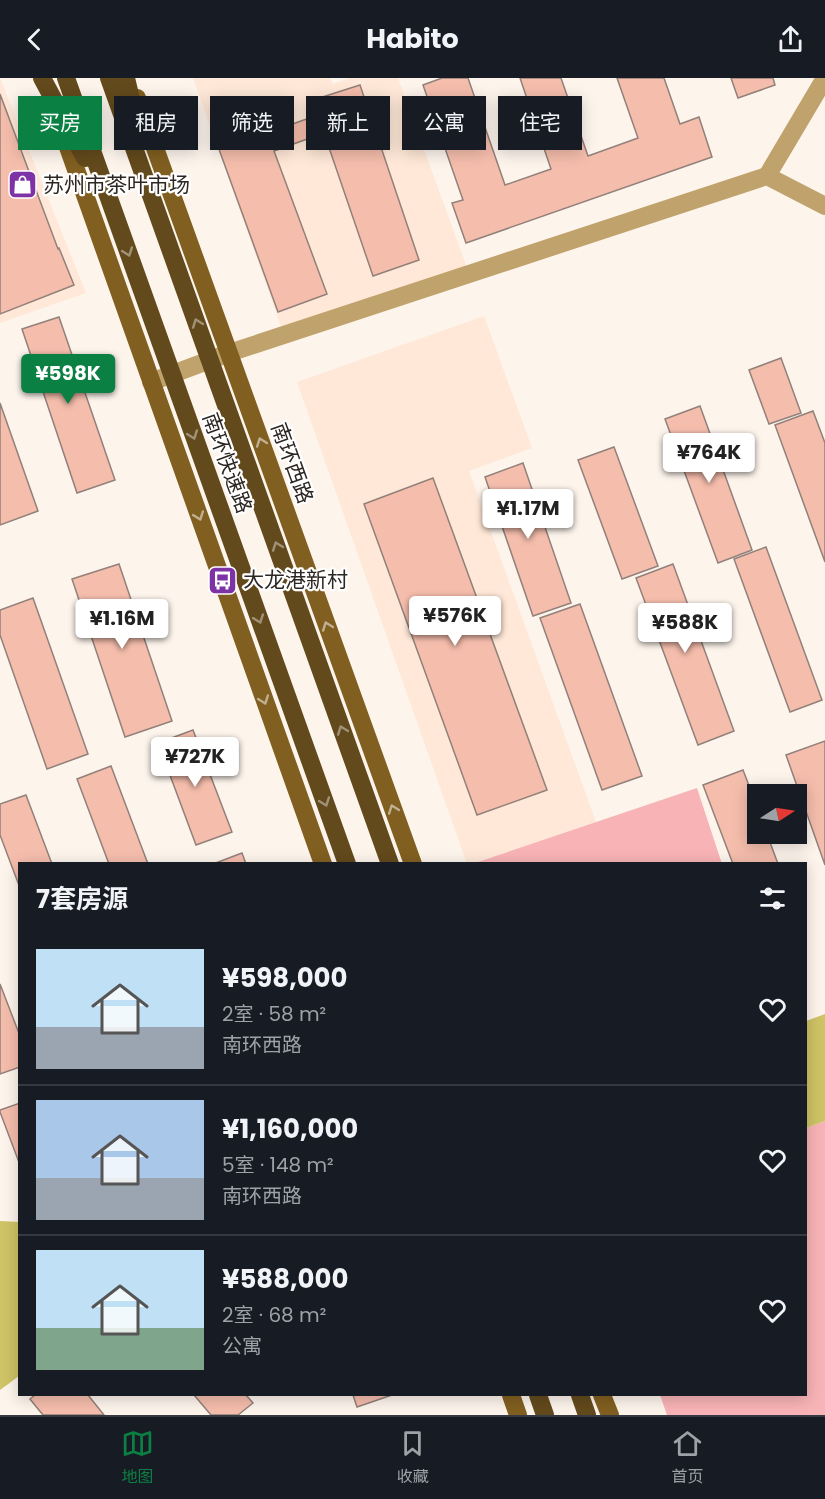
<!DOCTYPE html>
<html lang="zh">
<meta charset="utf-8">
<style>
:root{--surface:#171b24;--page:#20242c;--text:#f1f3f6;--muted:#9ea1a6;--line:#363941;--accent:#0b8043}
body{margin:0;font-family:Poppins,"Noto Sans SC",sans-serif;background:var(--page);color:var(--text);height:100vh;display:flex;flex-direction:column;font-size:22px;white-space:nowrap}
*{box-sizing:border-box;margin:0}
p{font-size:20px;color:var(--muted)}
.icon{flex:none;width:33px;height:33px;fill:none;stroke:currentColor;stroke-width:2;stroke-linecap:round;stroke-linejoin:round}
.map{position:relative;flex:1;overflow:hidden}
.details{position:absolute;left:18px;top:784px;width:789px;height:534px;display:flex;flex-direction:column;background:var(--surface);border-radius:0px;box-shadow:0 3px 15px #0003}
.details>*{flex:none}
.hud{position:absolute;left:18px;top:18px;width:789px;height:54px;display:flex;gap:12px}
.needle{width:39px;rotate:78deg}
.tools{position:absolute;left:747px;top:706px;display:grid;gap:12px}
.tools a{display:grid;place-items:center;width:60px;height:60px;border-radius:0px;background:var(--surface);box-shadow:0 3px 15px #0003;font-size:30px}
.price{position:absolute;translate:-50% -51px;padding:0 14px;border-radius:6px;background:#fff;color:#222;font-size:20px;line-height:39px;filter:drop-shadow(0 2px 3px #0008)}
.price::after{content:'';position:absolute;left:50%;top:36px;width:18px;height:14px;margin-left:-9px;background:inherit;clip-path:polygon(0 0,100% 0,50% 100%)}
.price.on{background:var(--accent);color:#fff}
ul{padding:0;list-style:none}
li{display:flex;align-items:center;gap:18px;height:150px;padding:0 18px}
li+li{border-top:2px solid var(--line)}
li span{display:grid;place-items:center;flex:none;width:168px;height:120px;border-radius:0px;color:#555}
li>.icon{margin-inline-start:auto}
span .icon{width:72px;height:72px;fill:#fffc;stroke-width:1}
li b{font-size:26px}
h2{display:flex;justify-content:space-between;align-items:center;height:72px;padding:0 18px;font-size:26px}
.tag{padding:0 21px;border-radius:0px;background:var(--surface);box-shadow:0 3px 15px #0003;font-size:21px;line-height:54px}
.tag.on{background:var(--accent);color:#fff}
header{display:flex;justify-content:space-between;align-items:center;height:78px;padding:0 18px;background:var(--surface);font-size:27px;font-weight:700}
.tab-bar{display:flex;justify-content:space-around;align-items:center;height:84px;border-top:2px solid var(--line);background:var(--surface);font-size:16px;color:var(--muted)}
.tab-bar a{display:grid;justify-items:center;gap:3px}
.tab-bar .on{color:var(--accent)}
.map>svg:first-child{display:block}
.built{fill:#ffe8d7}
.green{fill:#f8b3b6}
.water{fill:#cec365}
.building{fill:#f5bdac;stroke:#92807a;stroke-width:1.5}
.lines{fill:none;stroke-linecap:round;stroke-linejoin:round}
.minor{stroke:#c0a26c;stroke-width:18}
.major{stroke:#805f20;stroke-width:18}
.highway{stroke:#634a1c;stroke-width:18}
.oneway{stroke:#a19277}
.oneway2{stroke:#c0af90}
.labels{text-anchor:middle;stroke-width:4.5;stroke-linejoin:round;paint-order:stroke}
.poi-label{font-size:21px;fill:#2d2723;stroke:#fff;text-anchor:start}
.street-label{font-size:21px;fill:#2d2723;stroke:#fff}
</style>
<header><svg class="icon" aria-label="back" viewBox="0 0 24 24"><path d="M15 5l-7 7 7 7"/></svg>Habito<svg class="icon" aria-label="share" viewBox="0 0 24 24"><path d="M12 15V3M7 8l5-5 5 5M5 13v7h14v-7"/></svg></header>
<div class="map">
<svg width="825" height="1337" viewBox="0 0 825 1337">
<rect width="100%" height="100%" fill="#fdf4ec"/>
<!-- built -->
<g class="built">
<polygon points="0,0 86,215 0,245"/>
<polygon points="193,0 330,0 333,6 350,0 398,0 469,195 283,254"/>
<polygon points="484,238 532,370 469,393 596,744 472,786 467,786 297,304"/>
</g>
<!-- green -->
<g class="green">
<polygon points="697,710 722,786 472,786"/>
<polygon points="825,1043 825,1337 667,1337 660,1317 806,1317 806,1050"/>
</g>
<!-- water -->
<g class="water">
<polygon points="825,936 825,1043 806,1050 806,943"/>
<polygon points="0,1143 20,1144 19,1298 0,1312"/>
</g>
<!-- building -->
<g class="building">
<polygon points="442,0 468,0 505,107 551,91 520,0 561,0 588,78 638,60 617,0 664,0 680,46 699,39 712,79 466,165 452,125 463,122 423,7"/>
<polygon points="731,0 773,0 775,7 738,20"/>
<polygon points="360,7 419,182 373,198 324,55 274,73 327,216 278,234 216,63 264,45 267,55 318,37 313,22"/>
<polygon points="0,16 58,171 59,170 74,207 0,236"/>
<polygon points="59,239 115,402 77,415 22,251"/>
<polygon points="781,280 801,335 769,346 749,292"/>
<polygon points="0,325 38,433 0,447"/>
<polygon points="700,328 752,472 718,485 665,341"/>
<polygon points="813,333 825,365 825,484 775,347"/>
<polygon points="614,369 658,488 622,501 578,382"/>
<polygon points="523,385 571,525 533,538 485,399"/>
<polygon points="433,400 547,712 477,737 364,426"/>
<polygon points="766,469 822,622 790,634 734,481"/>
<polygon points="119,486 172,643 125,659 72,501"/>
<polygon points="673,486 734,653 698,667 636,500"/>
<polygon points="33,520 88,676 47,691 0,557 0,532"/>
<polygon points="580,526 642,698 602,712 540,540"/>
<polygon points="193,652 232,754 196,767 158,665"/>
<polygon points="825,663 825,787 786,677"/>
<polygon points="111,688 148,786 109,786 77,701"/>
<polygon points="743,692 758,731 758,756 767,756 778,786 733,786 703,707"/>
<polygon points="26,717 52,786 20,786 20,810 0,757 0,726"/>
<polygon points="242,775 246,786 213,786"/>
<polygon points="0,906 20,958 20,989 0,996"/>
<polygon points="20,1025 20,1087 0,1034 0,1032"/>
<polygon points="35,1317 88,1317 104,1337 43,1337 30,1321"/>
<polygon points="194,1317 246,1317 253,1325 238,1337 211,1337"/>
<polygon points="353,1317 392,1317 357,1329"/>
</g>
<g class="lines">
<!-- minor -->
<g class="minor">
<polyline points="767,98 825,0"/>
<polyline points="151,304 229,275 767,98 825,128"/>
</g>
<!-- major -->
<g class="major">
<polyline points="137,20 413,786"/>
<polyline points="58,41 323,786"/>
<polyline points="511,1317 518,1337"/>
<polyline points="602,1317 610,1337"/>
</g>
<!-- highway -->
<g class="highway">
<polyline points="42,0 85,80"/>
<polyline points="66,0 347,786"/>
<polyline points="109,0 390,786"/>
<polyline points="126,0 138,51"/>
<polyline points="538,1317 545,1337"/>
<polyline points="580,1317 587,1337"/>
</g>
</g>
<!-- one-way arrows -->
<defs><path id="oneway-chevron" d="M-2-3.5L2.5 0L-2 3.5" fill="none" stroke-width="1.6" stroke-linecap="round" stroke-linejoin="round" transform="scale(1.5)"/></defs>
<g class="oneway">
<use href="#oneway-chevron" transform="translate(128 174) rotate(70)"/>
<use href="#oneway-chevron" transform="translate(197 245) rotate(-110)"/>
<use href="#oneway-chevron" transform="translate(193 357) rotate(70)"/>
<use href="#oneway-chevron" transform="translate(277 468) rotate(-110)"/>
<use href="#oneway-chevron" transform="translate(259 541) rotate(70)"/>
<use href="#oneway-chevron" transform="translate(342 652) rotate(-110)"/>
<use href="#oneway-chevron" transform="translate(325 724) rotate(70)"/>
</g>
<g class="oneway2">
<use href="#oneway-chevron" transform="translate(261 364) rotate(-110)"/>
<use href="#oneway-chevron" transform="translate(199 438) rotate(70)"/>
<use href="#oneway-chevron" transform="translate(327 548) rotate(-110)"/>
<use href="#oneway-chevron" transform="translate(264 622) rotate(70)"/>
<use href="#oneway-chevron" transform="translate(393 731) rotate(-110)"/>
</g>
<!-- icons -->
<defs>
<symbol id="shop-square" viewBox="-11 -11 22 22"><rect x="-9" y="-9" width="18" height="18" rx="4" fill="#7d33a5" stroke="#fff"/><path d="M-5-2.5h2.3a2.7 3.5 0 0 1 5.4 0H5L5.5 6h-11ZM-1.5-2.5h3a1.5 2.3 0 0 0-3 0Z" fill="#fff"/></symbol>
<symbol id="bus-square" viewBox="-11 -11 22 22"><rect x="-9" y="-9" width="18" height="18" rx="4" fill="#7d33a5" stroke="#fff"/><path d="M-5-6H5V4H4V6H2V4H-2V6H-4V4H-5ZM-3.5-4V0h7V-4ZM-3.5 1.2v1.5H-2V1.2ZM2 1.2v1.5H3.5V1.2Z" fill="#fff"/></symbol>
</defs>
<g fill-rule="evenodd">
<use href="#shop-square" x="6" y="90" width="33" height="33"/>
<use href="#bus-square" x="206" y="486" width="33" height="33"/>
</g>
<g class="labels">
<!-- poi labels -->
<g class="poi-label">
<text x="43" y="114">苏州市茶叶市场</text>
<text x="243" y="509">大龙港新村</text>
</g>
<!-- street labels -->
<g class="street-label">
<text transform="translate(227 385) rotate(70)" y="7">南环快速路</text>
<text transform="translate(292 385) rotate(70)" y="7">南环西路</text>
</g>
</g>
</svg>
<div class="tools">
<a><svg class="needle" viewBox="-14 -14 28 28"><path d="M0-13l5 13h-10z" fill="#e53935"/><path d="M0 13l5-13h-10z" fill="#9ea1a6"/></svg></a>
</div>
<b class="price on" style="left:68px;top:327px">¥598K</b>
<b class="price" style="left:709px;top:406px">¥764K</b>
<b class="price" style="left:528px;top:462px">¥1.17M</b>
<b class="price" style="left:455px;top:569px">¥576K</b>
<b class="price" style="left:122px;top:572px">¥1.16M</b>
<b class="price" style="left:685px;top:576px">¥588K</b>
<b class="price" style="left:195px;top:710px">¥727K</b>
<div class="hud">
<a class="tag on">买房</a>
<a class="tag">租房</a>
<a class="tag">筛选</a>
<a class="tag">新上</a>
<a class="tag">公寓</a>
<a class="tag">住宅</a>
</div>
<section class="details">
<h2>7套房源<svg class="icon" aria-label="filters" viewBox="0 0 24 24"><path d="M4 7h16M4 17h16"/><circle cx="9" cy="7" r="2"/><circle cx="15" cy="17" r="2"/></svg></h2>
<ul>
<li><span style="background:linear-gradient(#bfe0f5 65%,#9aa5b1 0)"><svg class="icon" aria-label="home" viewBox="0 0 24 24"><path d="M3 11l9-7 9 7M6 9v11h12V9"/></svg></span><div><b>¥598,000</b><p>2室 · 58 m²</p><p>南环西路</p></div><svg class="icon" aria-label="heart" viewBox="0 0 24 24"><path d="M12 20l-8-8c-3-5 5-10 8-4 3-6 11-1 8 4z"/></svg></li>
<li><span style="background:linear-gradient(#a9c7e8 65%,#9aa5b1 0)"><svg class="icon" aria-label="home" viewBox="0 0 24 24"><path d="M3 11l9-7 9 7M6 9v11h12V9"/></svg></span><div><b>¥1,160,000</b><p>5室 · 148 m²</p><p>南环西路</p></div><svg class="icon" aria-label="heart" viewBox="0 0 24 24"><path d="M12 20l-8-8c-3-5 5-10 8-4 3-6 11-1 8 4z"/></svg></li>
<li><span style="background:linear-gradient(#bfe0f5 65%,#7fa58c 0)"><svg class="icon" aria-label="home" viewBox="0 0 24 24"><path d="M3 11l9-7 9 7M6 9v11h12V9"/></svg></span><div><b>¥588,000</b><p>2室 · 68 m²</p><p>公寓</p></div><svg class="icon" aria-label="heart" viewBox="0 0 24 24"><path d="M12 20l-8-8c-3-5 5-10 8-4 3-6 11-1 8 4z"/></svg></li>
</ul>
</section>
</div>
<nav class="tab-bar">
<a class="on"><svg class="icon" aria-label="map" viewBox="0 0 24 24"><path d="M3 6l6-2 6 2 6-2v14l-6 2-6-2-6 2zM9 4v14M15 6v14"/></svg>地图</a>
<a><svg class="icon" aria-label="saved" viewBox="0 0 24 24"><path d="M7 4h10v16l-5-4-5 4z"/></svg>收藏</a>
<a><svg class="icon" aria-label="home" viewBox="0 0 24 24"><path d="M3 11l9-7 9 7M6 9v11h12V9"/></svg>首页</a>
</nav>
